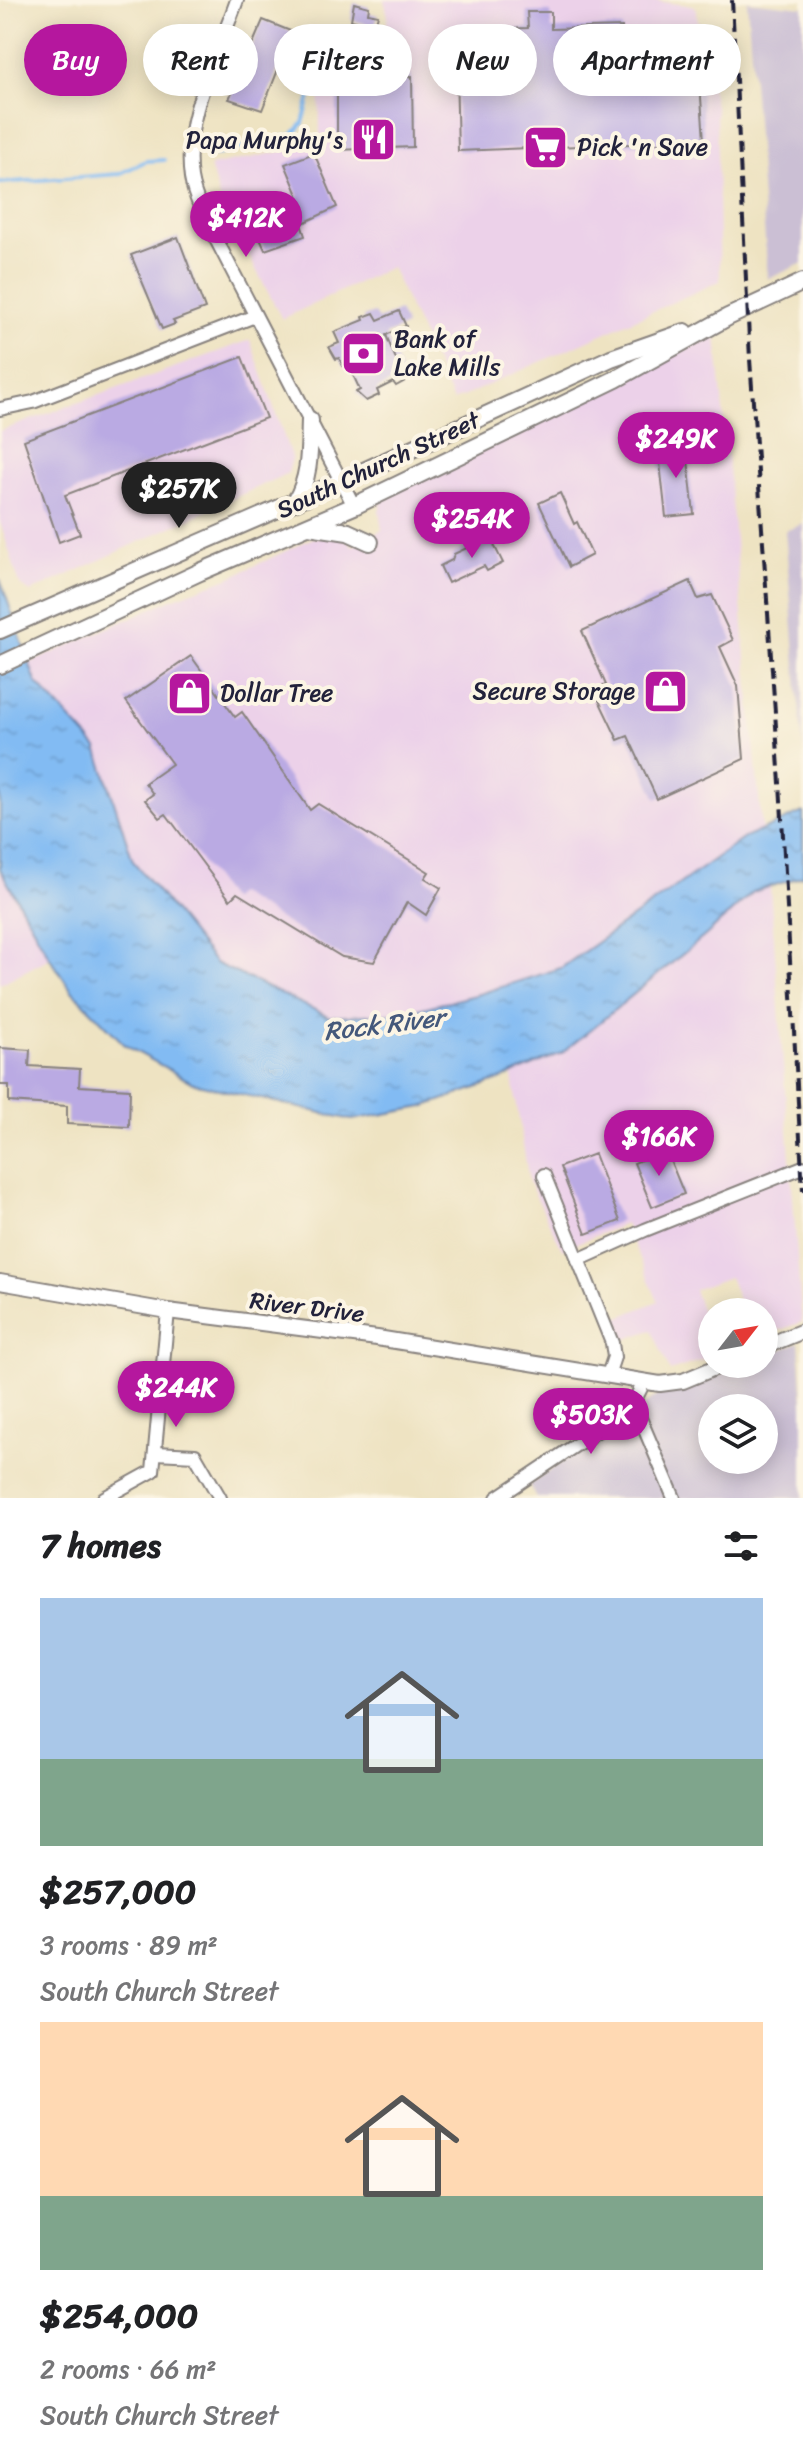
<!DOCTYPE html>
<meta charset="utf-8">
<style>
:root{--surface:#fff;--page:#f2f2f2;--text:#202124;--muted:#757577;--accent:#b5179e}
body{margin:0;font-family:Sriracha,sans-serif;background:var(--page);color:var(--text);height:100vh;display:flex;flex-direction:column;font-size:30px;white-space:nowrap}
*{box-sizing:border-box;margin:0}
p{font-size:26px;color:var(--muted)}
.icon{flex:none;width:44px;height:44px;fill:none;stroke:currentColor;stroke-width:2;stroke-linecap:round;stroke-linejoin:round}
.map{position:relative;height:1498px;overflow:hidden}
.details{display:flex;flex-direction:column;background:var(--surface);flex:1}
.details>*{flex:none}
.hud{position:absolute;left:24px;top:24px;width:756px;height:72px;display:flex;gap:16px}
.needle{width:52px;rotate:59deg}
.fabs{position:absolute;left:698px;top:1298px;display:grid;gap:16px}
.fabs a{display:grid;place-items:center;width:80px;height:80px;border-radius:50%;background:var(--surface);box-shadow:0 4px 20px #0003;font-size:40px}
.price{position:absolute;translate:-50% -68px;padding:0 18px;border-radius:28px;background:var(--accent);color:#fff;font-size:26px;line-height:52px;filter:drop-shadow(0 2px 4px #0008)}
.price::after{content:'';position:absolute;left:50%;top:48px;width:24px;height:18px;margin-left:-12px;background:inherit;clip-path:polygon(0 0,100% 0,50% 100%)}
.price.on{background:#222;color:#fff}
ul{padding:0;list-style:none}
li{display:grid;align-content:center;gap:16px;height:424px;padding:0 40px}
li span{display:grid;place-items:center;height:248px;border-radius:0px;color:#555}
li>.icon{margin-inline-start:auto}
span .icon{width:144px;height:144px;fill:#fffc;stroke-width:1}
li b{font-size:34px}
h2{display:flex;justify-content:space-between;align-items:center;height:96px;padding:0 40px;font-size:34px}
.chip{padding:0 28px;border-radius:36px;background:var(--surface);box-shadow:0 4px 20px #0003;font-size:28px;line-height:72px}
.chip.on{background:var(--accent);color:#fff}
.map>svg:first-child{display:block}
.built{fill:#ecd1e9}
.industrial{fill:#cbbfd4;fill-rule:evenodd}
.water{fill:url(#water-ripples);stroke:#526e97;stroke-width:2}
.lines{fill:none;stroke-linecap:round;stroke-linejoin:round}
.stream{stroke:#82bbf3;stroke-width:4}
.building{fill:#baaae3}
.minor-casing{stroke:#88827e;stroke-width:16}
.tertiary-casing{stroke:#88827e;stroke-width:18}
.secondary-casing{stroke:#88827e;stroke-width:20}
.minor{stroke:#fff;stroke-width:12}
.tertiary{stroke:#fff;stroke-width:14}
.secondary{stroke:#fff;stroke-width:16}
.rail{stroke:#22223b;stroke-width:4;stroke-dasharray:12 6;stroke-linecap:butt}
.labels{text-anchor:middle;stroke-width:8;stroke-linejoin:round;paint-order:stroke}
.poi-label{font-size:24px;fill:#22223b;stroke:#fcf5e5;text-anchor:start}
.street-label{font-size:24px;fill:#22223b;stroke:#fcf5e5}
.water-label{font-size:26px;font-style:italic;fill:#44587b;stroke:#fcf5e5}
</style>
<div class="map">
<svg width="803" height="1498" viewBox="0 0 803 1498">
<defs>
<pattern id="water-ripples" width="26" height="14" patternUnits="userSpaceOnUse" patternTransform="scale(2)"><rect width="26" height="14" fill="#82bbf3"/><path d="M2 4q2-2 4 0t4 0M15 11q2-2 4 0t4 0" fill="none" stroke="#70a0d1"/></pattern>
</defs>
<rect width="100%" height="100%" fill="#fcf5e5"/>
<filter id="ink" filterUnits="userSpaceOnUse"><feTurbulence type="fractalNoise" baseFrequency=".0125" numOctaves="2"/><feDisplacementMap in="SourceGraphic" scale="16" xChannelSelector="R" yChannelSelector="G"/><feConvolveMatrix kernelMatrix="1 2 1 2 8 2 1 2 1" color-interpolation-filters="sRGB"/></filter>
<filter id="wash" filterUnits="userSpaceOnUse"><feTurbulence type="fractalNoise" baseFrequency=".006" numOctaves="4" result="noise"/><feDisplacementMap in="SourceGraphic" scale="32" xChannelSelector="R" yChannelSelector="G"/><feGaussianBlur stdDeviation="1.8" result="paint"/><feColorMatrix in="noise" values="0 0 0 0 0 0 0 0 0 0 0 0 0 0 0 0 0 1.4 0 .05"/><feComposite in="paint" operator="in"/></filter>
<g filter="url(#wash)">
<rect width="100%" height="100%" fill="#eee3c2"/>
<!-- built -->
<g class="built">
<polygon points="384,0 647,0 695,6 716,111 720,281 453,401 391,267 282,319 220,201 210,166 320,144 319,31 361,35 385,30 388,16"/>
<polygon points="716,335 762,830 744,838 561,968 479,994 403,1013 330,1017 215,963 133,861 97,748 36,682 30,663 172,599 233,576 313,538 331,535 345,538 353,546 382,530 379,511 382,500 409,483"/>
<polygon points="250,340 292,459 288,473 31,592 20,585 0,522 0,431"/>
<polygon points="0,869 14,889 50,958 0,984"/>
<polygon points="770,887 802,1322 764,1336 764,1312 743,1312 729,1277 694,1290 712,1338 712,1357 670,1371 652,1330 621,1341 613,1320 658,1301 625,1224 562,1249 529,1182 512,1075 562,1053 706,935 753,892"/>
</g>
<!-- industrial -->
<g class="industrial">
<polygon points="747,1 803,7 803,263 768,279"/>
<polygon points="803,524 803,752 785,531"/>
<path d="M 799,1342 L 803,1406 L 803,1498 L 537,1498 L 529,1485 L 659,1395 L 686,1389 L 746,1364 L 764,1364 L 764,1357 ZM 712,1408 L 764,1408 L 764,1460 L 712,1460 Z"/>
</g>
<!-- water -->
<polygon class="water" points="0,579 36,682 97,748 133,861 215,963 330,1017 403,1013 479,994 561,968 744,838 803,812 803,876 753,892 706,935 562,1053 499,1080 423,1107 352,1120 193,1083 126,1046 72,991 50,958 0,869"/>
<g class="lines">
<!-- stream -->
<g class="stream">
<polyline points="213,155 293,135 303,123 315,79"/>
<polyline points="0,183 119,174 146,161 164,160"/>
</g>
</g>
<g id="blocks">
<!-- building -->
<g class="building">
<polygon points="354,3 369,7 368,13 378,15 375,26 351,20"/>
<polygon points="527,12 551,12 551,29 622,27 624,85 700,83 704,141 458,151 455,30 528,28"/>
<polygon points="263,20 293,32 262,110 229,99"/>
<polygon points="412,76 413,147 337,150 337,78"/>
<polygon points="314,153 337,207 301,224 305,236 265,250 250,216 299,197 285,164"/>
<polygon points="178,237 205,309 173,321 175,324 162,329 131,255"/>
<polygon points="399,311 406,326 386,335 405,381 396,386 393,382 377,390 379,395 366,401 356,392 360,390 348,364 343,366 339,358 336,359 329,347 339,343 334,332 364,320 363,317 374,313 378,320"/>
<polygon points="242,357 266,418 65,495 80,534 59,542 24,440"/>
<polygon points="686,442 694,514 666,517 658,445"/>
<polygon points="560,493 574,524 577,522 592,555 569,567 539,503"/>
<polygon points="490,537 503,563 487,571 484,566 448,583 440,566 452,560 454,554"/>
<polygon points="690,581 698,599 712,595 733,640 720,647 738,686 744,759 657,799 628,736 618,740 594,690 606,685 582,631"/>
<polygon points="191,656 235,717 242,712 310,810 318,804 429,872 425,878 441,888 426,915 407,902 374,962 342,957 237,893 230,900 166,814 160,818 145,800 153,794 145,783 172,764 126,701"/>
<polygon points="0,1048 30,1050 29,1066 80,1069 79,1086 130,1089 129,1127 67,1124 67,1106 9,1102 9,1085 0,1085"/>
<polygon points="666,1150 684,1194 652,1207 634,1163"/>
<polygon points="594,1154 620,1221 586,1234 560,1167"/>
</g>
</g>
</g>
<g filter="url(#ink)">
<use href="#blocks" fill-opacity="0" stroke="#88827e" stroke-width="2"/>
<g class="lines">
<defs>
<g id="minor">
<path d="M 237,0 C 218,55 182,118 191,178 C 193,191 198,202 203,214 L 354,506"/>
<polyline points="0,409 33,402 255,316"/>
<polyline points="544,1175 612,1343 614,1357 608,1375"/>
<polyline points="578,1260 645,1230 803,1167"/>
<polyline points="634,1404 674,1498"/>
<polyline points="156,1453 195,1455 220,1498"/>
<polyline points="104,1498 153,1471 168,1311"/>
<polyline points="497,1498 631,1408 644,1382"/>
</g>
<g id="tertiary">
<polyline points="0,1282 168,1311 377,1338 660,1384 683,1381 724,1364"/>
<polyline points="764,1347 803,1331"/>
</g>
<g id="secondary">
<path d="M 296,501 C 311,475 309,449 310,420"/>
<polyline points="309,526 348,532 370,542"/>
<polyline points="0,630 342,481 611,358 685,332"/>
<polyline points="0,665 200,572 354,506 616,379 728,317 803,282"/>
</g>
</defs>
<!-- minor casing -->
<use href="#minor" class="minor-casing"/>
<!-- tertiary casing -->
<use href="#tertiary" class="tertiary-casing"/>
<!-- secondary casing -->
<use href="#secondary" class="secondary-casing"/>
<!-- minor -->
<use href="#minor" class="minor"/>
<!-- tertiary -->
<use href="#tertiary" class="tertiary"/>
<!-- secondary -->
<use href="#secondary" class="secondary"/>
<!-- rail -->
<polyline class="rail" points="732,0 750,359 780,783 803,1191"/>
</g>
</g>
<!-- icons -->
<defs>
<symbol id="restaurant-square" viewBox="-11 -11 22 22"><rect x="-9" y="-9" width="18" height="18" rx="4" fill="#b5179e" stroke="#fcf5e5"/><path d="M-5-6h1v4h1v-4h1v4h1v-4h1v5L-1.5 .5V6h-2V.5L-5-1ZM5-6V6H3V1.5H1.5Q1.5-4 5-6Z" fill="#fff"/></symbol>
<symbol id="supermarket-square" viewBox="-11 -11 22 22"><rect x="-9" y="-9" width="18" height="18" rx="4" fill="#b5179e" stroke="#fcf5e5"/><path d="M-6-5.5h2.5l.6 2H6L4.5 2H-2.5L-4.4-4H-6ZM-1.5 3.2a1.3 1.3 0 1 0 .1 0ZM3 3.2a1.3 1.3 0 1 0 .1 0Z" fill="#fff"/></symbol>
<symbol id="bank-square" viewBox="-11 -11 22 22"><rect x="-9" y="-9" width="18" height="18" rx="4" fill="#b5179e" stroke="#fcf5e5"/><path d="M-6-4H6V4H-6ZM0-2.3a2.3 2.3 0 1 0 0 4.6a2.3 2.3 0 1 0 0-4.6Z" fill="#fff"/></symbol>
<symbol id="shop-square" viewBox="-11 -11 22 22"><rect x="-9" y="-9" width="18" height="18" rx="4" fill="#b5179e" stroke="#fcf5e5"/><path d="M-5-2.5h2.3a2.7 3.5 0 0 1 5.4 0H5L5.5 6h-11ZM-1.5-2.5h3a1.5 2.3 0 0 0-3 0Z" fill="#fff"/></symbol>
</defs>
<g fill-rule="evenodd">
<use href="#restaurant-square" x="348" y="114" width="51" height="51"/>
<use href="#supermarket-square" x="520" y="122" width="51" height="51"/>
<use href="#bank-square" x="338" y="328" width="51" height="51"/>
<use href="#shop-square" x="640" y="666" width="51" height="51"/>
<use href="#shop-square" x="164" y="668" width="51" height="51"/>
</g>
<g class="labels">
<!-- poi labels -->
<g class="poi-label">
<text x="343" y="148" text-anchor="end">Papa Murphy's</text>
<text x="577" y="155">Pick 'n Save</text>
<text x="394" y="347">Bank of<tspan x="394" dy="28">Lake Mills</tspan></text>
<text x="635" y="699" text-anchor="end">Secure Storage</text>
<text x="220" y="701">Dollar Tree</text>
</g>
<!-- street labels -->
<g class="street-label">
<text transform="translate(378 465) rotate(-25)" y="8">South Church Street</text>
<text transform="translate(307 1307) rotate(7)" y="8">River Drive</text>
</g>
<!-- water labels -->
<g class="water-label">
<text transform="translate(384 1024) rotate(-7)" y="9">Rock River</text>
</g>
</g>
</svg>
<div class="fabs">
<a><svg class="needle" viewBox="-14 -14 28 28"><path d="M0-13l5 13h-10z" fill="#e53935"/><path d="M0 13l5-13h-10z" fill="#757577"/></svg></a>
<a><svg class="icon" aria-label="layers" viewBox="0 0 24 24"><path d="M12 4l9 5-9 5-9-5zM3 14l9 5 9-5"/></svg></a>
</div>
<b class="price" style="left:246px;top:259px">$412K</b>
<b class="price" style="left:676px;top:480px">$249K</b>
<b class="price on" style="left:179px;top:530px">$257K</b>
<b class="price" style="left:472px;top:560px">$254K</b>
<b class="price" style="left:659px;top:1178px">$166K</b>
<b class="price" style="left:176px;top:1429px">$244K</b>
<b class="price" style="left:591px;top:1456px">$503K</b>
<div class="hud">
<a class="chip on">Buy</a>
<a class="chip">Rent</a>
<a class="chip">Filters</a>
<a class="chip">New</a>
<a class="chip">Apartment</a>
</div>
</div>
<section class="details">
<h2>7 homes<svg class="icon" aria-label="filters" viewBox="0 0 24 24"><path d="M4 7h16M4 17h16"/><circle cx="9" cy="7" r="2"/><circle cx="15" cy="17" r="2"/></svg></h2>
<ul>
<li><span style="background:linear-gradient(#a9c7e8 65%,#7fa58c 0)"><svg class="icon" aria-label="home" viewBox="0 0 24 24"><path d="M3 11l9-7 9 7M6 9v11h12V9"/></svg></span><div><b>$257,000</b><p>3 rooms · 89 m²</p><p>South Church Street</p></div></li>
<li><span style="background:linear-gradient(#ffd9b3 70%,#7fa58c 0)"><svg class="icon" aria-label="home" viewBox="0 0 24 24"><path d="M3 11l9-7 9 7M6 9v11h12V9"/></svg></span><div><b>$254,000</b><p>2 rooms · 66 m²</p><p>South Church Street</p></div></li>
</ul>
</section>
